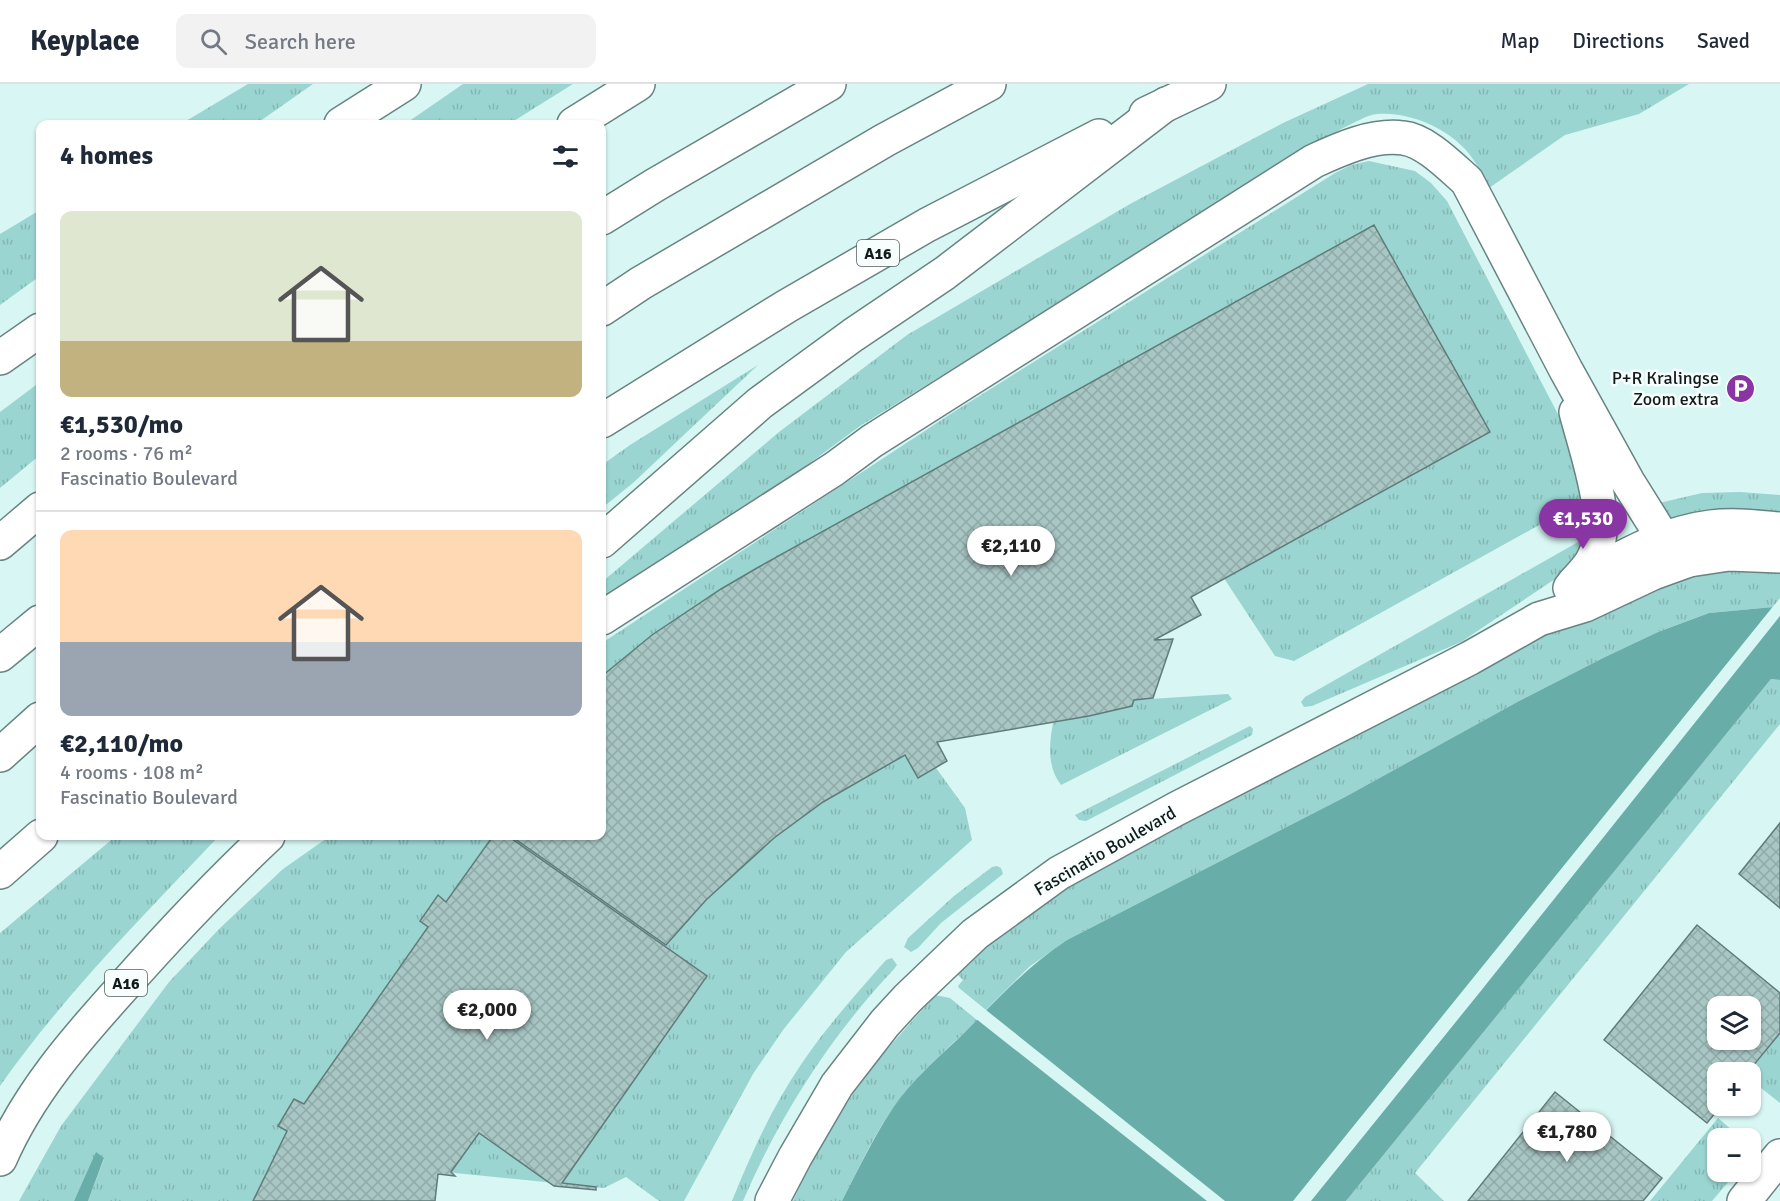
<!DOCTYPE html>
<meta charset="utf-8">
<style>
:root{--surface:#fff;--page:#f2f2f3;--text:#1f2937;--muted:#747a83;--line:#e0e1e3;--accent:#8935a3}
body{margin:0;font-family:Signika,sans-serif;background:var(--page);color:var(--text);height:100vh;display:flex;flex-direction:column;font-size:22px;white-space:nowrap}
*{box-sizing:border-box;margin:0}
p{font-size:20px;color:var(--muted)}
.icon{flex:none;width:33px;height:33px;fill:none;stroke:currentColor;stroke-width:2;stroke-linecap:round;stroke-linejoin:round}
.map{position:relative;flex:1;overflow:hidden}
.side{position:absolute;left:36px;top:36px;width:570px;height:720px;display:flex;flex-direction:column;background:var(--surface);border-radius:12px;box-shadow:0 2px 4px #0004}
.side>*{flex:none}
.buttons{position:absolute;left:1707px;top:912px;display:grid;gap:12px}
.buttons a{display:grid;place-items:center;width:54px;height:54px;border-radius:12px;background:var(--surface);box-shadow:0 2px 4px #0004;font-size:30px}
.price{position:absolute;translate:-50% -51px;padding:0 14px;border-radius:21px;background:#fff;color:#222;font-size:20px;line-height:39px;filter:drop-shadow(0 2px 3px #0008)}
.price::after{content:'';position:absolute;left:50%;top:36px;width:18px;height:14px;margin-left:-9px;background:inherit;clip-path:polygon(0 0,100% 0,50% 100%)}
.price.current{background:var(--accent);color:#fff}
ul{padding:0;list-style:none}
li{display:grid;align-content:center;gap:12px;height:318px;padding:0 24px}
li+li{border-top:2px solid var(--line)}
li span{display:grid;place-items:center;height:186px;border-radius:12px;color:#555}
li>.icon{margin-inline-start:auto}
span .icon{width:108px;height:108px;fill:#fffc;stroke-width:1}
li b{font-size:26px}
h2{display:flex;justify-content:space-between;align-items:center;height:72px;padding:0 24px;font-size:26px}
header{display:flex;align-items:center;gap:36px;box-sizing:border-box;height:84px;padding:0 30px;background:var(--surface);border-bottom:2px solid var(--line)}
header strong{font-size:28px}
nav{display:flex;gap:33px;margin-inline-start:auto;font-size:21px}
.search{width:420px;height:54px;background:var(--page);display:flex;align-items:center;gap:15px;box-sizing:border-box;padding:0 21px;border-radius:12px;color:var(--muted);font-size:22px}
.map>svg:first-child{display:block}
.grass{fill:url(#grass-tufts)}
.water{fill:#69ada9}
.pier{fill:#d8f7f4}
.building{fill:url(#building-cross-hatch);stroke:#607c7a;stroke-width:1.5;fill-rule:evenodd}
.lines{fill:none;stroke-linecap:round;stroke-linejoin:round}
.minor-casing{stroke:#688482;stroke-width:36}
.tertiary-casing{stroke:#688482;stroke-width:36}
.motorway-casing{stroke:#688482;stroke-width:36}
.minor{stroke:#fff;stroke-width:33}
.tertiary{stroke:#fff;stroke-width:33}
.motorway{stroke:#fff;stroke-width:33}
.labels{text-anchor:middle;stroke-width:5;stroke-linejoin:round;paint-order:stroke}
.shield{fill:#f8fefd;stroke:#56605f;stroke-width:1.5}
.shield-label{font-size:16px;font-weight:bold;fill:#101c1b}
.poi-label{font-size:18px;fill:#101c1b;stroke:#f8fefd;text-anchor:end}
.street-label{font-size:18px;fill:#101c1b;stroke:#f8fefd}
</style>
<header>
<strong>Keyplace</strong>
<div class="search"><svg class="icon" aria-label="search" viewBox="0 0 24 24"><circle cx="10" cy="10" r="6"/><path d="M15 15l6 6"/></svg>Search here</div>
<nav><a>Map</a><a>Directions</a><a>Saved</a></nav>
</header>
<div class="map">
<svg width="1780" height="1117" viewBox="0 0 1780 1117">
<defs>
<pattern id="grass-tufts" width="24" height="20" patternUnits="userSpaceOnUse" patternTransform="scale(1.5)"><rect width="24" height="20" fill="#9bd5d1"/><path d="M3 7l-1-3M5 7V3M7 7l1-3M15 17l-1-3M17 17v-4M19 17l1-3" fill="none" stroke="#84b6b3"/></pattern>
<pattern id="building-cross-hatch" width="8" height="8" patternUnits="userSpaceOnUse" patternTransform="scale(1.5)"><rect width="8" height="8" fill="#a8c6c4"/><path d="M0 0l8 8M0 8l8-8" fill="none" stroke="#90aaa8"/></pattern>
</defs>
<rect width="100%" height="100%" fill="#d8f7f4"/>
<!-- grass -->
<g class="grass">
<polygon points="248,0 313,0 256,40 181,40"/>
<polygon points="463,0 573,0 509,40 405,40"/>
<path d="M 1368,0 L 1689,0 L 1639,30 L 1565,51 L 1489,104 C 1483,91 1475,76 1465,65 C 1445,43 1407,27 1377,30 C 1366,31 1353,40 1343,44 L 860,342 L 749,424 L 602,516 L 602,498 L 779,348 L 907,251 L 1130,120 L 1283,39 Z"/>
<polygon points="1369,77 1415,87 1431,99 1447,117 1561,336 1585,413 1559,430 1294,577 1275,572 1216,482 918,659 965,724 972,756 846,868 783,946 753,990 684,1117 659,1117 626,1093 604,1104 425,1086 419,1117 88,1117 104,1075 97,1069 74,1117 19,1117 61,1042 169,898 220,844 283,785 330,752 602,752 602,559 952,329 1335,89 1351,81"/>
<polygon points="40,126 40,192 0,221 0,150"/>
<polygon points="758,281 633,399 602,424 602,381 630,361"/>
<polygon points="40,298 40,371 0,404 0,328"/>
<polygon points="1740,408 1780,411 1780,433 1669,436 1659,419 1702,409"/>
<polygon points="1578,458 1582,459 1570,481 1555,495 1461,558 1312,622 1304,623 1301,618 1305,613"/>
<polygon points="1780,482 1780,514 1773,523 1709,529 1658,548 1605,573 1519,617 1345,713 1067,856 1029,883 986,926 959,904 958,902 963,896 954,887 1026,830 1110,778 1625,508 1677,488"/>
<polygon points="1771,595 1780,596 1780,640 1415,1089 1444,1117 1346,1117"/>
<path d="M 1228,610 L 1232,615 L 1061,701 C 1047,683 1049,660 1053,639 L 1132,622 L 1134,616 Z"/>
<polygon points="1250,642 1253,645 1252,651 1086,737 1079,736 1075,731"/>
<path d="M 116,752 L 219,752 C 143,832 64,911 0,1002 L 0,849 Z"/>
<polygon points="997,782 1001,784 1003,790 941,839 918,864 911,868 904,863 908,854 954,812 992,783"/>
<path d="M 892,874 L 897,881 L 894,885 C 830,953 780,1031 743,1117 L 732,1117 C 751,1070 773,1021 802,979 C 827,942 857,909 886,876 Z"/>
<path d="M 935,911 L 950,914 L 977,936 C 949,964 917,990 894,1023 C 873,1052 858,1086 842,1117 L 793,1117 C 816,1065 847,1014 883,970 C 900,950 918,931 935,911 Z"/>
<polygon points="1780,950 1780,1019 1751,996 1750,988 1749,988"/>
<polygon points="1718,1034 1741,1054 1718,1054 1718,1088 1737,1088 1712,1117 1650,1117"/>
</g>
<!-- water -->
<g class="water">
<path d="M 1773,523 L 1780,523 L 1780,596 L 1771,595 L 1346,1117 L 842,1117 C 858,1086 873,1054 893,1024 C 911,997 938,974 962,951 C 996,917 1027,882 1067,856 L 1345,713 L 1519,617 L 1605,573 L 1658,548 L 1709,529 Z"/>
<polygon points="96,1068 104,1074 88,1117 74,1117"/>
</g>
<!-- pier -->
<g class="pier">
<polygon points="1775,520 1780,520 1780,532 1480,908 1311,1117 1293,1117"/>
<polygon points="984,925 986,926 1225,1117 1207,1117 975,934"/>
</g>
<!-- building -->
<g class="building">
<polygon points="1374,141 1490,348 1191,513 1201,531 1154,556 1173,555 1153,614 1134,616 1132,622 1089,632 937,658 947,677 918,694 905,671 823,718 774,754 706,816 666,861 511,752 602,752 602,592 652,551 721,505 757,484"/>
<polygon points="1780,739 1780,824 1739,790"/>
<polygon points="493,752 508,752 707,892 562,1099 596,1103 596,1106 554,1102 479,1049 451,1088 455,1092 438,1090 435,1117 253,1117 287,1047 278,1042 294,1015 304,1020 428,843 420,837 438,811 446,818"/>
<path d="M 1697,841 L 1780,909 L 1780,949 L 1748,988 L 1718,988 L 1718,1022 L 1721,1022 L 1707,1039 L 1604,956 ZM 1718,922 L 1750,922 L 1750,956 L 1718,956 Z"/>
<polygon points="1555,1008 1662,1094 1643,1117 1468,1117"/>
</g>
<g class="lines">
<defs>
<polyline id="minor" points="1744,1117 1780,1072"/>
<g id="tertiary">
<path d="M 1570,504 L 1574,499 C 1618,476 1661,449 1711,443 C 1734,440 1757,443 1780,445"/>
<polyline points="772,1117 795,1073 837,1001 885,939 908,914 975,850 1059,789 1176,725 1470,574 1539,535 1585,521 1653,489 1689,476 1729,470 1780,472"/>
</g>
<g id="motorway">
<polyline points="1146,30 1209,0"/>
<polyline points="341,40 404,0"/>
<polyline points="574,40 638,0"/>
<polyline points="602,134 655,101 829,0"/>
<polyline points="602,225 641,199 885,56 989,0"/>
<polyline points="0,274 40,246"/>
<polyline points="602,337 787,222 927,141 1099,52"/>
<polyline points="602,457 760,319 853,251 945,189 1166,20"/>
<polyline points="0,459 40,425"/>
<path d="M 1574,499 C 1581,491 1590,483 1594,473 C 1612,437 1586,367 1576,328"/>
<path d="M 602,534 L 834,385 L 872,357 L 1314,77 C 1340,65 1373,50 1403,54 C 1425,56 1451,83 1467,97 L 1566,286 L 1628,398 L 1658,446 L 1689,476"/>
<polyline points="0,571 40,538"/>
<polyline points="0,671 40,635"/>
<polyline points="0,788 41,752"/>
<path d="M 0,1075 C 28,1010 75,956 122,904 C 169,851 217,800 268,752"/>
</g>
</defs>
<!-- minor casing -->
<use href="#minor" class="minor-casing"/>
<!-- tertiary casing -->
<use href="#tertiary" class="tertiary-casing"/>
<!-- motorway casing -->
<use href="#motorway" class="motorway-casing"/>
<!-- minor -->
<use href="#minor" class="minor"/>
<!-- tertiary -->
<use href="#tertiary" class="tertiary"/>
<!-- motorway -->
<use href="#motorway" class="motorway"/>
</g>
<!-- icons -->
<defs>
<symbol id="parking-disc" viewBox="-11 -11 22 22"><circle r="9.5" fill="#8935a3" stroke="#f8fefd"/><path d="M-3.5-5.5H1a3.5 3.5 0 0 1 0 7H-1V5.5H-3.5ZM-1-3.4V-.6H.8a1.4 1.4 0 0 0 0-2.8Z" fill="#fff"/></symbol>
</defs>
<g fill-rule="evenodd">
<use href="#parking-disc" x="1724" y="288" width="33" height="33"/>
</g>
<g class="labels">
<!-- shield labels -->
<g class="shield">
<rect x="857" y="156" width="42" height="26" rx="4.5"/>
<rect x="105" y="886" width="42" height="26" rx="4.5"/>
</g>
<g class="shield-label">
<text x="878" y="175">A16</text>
<text x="126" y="905">A16</text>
</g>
<!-- poi labels -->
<g class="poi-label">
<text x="1719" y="300">P+R Kralingse<tspan x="1719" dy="21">Zoom extra</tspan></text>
</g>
<!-- street labels -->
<g class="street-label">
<text transform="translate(1105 767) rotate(-30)" y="6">Fascinatio Boulevard</text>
</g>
</g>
</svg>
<div class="buttons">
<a><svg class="icon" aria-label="layers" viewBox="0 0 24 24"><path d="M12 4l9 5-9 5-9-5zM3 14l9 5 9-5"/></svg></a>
<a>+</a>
<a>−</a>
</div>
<b class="price current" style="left:1583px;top:466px">€1,530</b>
<b class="price" style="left:1011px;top:493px">€2,110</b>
<b class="price" style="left:487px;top:957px">€2,000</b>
<b class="price" style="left:1567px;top:1079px">€1,780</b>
<section class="side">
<h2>4 homes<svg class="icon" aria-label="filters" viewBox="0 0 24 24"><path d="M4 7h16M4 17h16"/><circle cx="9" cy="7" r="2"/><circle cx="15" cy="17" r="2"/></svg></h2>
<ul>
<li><span style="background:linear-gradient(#dfe7d0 70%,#c2b280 0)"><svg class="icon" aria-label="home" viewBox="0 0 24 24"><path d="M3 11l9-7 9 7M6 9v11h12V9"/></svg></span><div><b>€1,530/mo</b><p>2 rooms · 76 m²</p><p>Fascinatio Boulevard</p></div></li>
<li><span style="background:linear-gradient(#ffd9b3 60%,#9aa5b1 0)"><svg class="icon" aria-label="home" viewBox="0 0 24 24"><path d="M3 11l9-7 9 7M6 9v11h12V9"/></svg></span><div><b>€2,110/mo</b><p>4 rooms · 108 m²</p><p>Fascinatio Boulevard</p></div></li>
</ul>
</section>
</div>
